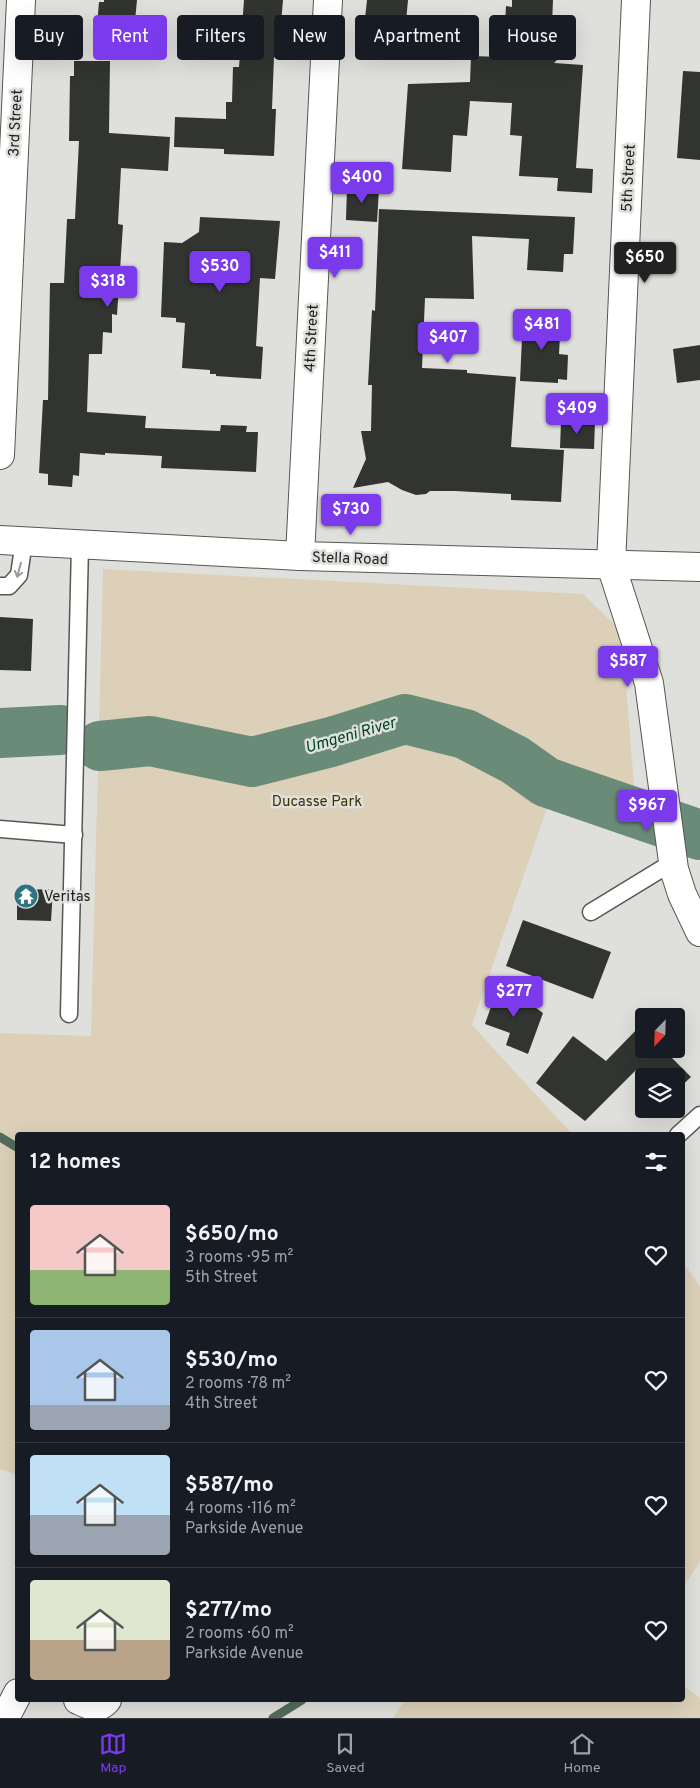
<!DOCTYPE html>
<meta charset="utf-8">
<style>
:root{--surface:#171b24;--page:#20242c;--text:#f1f3f6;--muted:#9ea1a6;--line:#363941;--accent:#7c3aed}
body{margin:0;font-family:Overpass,sans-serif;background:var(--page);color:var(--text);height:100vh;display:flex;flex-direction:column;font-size:19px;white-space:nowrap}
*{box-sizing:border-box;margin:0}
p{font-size:16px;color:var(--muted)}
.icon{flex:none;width:28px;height:28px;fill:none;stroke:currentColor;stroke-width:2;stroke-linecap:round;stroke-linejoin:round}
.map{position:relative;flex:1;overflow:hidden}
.sheet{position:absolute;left:15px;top:1132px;width:670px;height:570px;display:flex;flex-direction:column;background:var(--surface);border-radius:5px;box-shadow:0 5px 20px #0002}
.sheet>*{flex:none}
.guide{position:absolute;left:15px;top:15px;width:670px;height:45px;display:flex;gap:10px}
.needle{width:32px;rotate:203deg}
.controls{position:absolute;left:635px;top:1008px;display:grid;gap:10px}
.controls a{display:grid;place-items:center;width:50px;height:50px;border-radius:5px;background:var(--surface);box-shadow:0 5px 20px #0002;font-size:25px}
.price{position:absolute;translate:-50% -42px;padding:0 11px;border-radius:5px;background:var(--accent);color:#fff;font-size:16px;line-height:32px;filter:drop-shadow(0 1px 2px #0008)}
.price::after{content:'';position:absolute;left:50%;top:30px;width:15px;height:11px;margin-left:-8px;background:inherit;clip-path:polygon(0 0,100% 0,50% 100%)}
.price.selected{background:#222;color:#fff}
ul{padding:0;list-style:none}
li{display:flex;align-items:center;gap:15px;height:125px;padding:0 15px}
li+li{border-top:1px solid var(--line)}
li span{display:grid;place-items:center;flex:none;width:140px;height:100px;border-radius:5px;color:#555}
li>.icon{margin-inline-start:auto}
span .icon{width:60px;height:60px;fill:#fffc;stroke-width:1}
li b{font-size:21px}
h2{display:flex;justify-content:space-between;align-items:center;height:60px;padding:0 15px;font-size:21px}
.tag{padding:0 18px;border-radius:5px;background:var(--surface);box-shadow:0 5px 20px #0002;font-size:18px;line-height:45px}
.tag.selected{background:var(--accent);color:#fff}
.menu{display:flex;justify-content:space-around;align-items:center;height:70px;border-top:1px solid var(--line);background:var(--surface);font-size:14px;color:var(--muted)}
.menu a{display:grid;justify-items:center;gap:2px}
.menu .selected{color:var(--accent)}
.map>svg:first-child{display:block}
.green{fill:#dcd0b8}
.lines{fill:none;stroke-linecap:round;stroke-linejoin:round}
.stream{stroke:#536b5c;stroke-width:9}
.river{stroke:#698b77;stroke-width:50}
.building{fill:#313431}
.lane-casing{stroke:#565754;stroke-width:19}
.street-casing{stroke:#565754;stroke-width:30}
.secondary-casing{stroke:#565754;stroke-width:30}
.lane{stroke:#fff;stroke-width:16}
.street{stroke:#fff;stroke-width:28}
.secondary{stroke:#fff;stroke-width:28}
.oneway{stroke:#9a9a9a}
.labels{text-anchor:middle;stroke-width:5;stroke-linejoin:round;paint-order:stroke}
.street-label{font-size:15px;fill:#1f1f1e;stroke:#dfe0dc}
.park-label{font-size:15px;fill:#433104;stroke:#dfe0dc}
.poi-label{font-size:15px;fill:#1f1f1e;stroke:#dfe0dc;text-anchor:start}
.water-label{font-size:16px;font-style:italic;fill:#004226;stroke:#dfe0dc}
</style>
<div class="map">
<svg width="700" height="1718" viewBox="0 0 700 1718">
<rect width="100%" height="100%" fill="#dfe0dc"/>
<!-- green -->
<g class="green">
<polygon points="103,569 583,594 616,626 624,659 636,812 623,835 547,808 472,1025 573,1135 18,1135 17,1475 0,1469 0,1033 91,1036"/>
<polygon points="683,1263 700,1286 700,1562 683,1587"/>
<polygon points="683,1686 700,1698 700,1718 393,1718 405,1700 682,1700"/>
</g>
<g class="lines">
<!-- stream -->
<g class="stream">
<polyline points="0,1137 18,1148"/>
<polyline points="273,1718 302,1700"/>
</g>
<!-- river -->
<g class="river">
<polyline points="0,733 60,730"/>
<polyline points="100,746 150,741 252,762 331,742 405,719 465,734 515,760 546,782 700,835"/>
</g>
</g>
<!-- building -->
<g class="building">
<polygon points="104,0 137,0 133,42 96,38 99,2 104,2"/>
<polygon points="244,0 283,0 278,58 274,57 272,109 276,109 274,156 224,154 224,149 174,147 175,117 226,119 226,102 232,102 233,67 239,67"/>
<polygon points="367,0 408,0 405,33 364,28"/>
<polygon points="512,0 553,0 552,25 573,44 554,63 583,65 576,168 593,169 592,193 557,191 558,178 519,176 522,136 510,135 512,103 470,101 467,136 453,135 451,172 402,169 408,84 470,82 471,56 503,57 506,6 512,7"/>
<polygon points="74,61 110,61 109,133 170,137 168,171 121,168 118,224 123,225 117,315 112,314 112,333 103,332 102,354 89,354 87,412 146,416 145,428 220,431 221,425 247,426 246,432 258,432 256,472 161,468 162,456 105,453 105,455 80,453 79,476 73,475 72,487 48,485 48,474 39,473 43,400 48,400 50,283 64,283 67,219 75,219 79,141 69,141 70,76 74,76"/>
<polygon points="683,71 700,72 700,160 677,158"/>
<polygon points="347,187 379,189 377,222 346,220"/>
<polygon points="379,209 575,217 573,254 564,254 563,272 527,270 529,239 472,236 474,299 425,298 422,368 467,370 467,373 516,377 511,447 564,450 561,502 511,500 511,494 455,491 430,491 426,494 416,495 402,490 388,482 353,488 366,459 361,431 371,431 372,385 368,385 372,310 375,311"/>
<polygon points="200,217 280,221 275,279 260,278 256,346 263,347 261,379 216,376 216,374 210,374 210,370 182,368 185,323 176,322 176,318 161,317 164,242 182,243 199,232"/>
<polygon points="523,316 561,318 559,354 568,355 567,380 558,379 558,383 520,381"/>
<polygon points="700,345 700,380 677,383 673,349"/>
<polygon points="561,421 595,422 594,449 560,448"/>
<polygon points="0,617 33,619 31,671 0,670"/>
<polygon points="53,889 51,921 17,920 17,890"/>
<polygon points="523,920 611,952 593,999 506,966"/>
<polygon points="500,981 543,1013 528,1054 506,1045 510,1033 485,1024"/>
<polygon points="640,1026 644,1030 644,1049 663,1049 691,1077 676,1091 676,1076 644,1078 636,1070 585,1121 536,1083 573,1036 606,1061"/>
</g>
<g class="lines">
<defs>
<g id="lane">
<polyline points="0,586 9,586 19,575 24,541"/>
<polyline points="0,829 74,835"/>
<polyline points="591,912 673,862"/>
<polyline points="69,1014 80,545"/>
<polyline points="678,1135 700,1115"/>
</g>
<g id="street">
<polyline points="636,0 611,565 649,683 674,869 682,894 700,932"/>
<polyline points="0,455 21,0"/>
<polyline points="300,556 328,0"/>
<path d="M 78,1700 C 89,1705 98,1711 107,1700"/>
<polyline points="5,1718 18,1693"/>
</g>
<polyline id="secondary" points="0,540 300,556 700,567"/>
</defs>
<!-- lane casing -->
<use href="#lane" class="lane-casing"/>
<!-- street casing -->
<use href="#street" class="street-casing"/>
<!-- secondary casing -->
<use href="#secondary" class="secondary-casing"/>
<!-- lane -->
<use href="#lane" class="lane"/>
<!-- street -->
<use href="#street" class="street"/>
<!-- secondary -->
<use href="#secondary" class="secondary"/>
</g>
<!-- one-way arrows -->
<defs><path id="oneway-shaft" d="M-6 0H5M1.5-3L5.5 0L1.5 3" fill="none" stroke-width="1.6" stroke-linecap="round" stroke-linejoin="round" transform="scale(1.25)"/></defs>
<use class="oneway" href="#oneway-shaft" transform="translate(19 570) rotate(105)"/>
<!-- icons -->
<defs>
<symbol id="temple-disc" viewBox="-11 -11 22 22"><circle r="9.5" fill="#2e7382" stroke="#dfe0dc"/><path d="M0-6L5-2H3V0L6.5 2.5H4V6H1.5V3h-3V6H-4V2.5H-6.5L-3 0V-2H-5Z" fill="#fff"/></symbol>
</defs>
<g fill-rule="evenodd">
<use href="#temple-disc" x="12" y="882" width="28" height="28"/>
</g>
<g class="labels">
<!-- street labels -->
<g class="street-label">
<text transform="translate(15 123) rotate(-87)" y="5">3rd Street</text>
<text transform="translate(628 178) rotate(-87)" y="5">5th Street</text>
<text transform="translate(311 338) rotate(-87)" y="5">4th Street</text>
<text transform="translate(350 558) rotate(2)" y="5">Stella Road</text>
</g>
<!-- park labels -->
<g class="park-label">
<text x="317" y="806">Ducasse Park</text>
</g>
<!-- poi labels -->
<g class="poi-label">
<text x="44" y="901">Veritas</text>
</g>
<!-- water labels -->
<g class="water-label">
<text transform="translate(350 734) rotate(-16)" y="6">Umgeni River</text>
</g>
</g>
</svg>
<div class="controls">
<a><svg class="needle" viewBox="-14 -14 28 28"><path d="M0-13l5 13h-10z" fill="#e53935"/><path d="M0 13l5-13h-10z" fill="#9ea1a6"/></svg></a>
<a><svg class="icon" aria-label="layers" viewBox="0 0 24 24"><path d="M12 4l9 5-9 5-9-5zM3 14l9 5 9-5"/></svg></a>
</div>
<b class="price" style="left:362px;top:204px">$400</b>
<b class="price" style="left:335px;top:279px">$411</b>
<b class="price selected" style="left:645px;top:284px">$650</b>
<b class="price" style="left:220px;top:293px">$530</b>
<b class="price" style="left:108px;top:308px">$318</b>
<b class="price" style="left:542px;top:351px">$481</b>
<b class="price" style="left:448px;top:364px">$407</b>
<b class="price" style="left:577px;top:435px">$409</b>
<b class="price" style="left:351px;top:536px">$730</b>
<b class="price" style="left:628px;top:688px">$587</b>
<b class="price" style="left:647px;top:832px">$967</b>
<b class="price" style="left:514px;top:1018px">$277</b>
<div class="guide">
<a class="tag">Buy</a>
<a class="tag selected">Rent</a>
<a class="tag">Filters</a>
<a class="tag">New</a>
<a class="tag">Apartment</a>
<a class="tag">House</a>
</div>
<section class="sheet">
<h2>12 homes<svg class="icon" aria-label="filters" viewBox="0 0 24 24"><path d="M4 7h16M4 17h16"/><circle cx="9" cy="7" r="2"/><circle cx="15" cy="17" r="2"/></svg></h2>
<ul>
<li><span style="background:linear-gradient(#f6c9c9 65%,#8fb573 0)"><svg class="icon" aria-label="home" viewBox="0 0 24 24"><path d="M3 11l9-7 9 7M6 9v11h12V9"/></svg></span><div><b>$650/mo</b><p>3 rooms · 95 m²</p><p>5th Street</p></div><svg class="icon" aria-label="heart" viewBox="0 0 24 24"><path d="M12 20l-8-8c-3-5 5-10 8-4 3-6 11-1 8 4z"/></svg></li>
<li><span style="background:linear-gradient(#a9c7e8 75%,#9aa5b1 0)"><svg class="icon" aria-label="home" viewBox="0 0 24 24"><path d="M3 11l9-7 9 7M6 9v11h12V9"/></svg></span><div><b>$530/mo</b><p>2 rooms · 78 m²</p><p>4th Street</p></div><svg class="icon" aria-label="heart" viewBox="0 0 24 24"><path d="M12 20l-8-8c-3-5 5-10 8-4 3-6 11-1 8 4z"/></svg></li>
<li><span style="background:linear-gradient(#bfe0f5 60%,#9aa5b1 0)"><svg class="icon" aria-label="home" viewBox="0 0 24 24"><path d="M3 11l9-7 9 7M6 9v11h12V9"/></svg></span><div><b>$587/mo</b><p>4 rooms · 116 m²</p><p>Parkside Avenue</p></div><svg class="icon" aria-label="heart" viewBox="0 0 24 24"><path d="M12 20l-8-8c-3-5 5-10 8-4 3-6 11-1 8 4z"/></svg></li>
<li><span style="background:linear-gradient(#dfe7d0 60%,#b9a48a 0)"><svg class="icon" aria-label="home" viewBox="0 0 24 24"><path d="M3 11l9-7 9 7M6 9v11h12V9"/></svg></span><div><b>$277/mo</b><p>2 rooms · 60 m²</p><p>Parkside Avenue</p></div><svg class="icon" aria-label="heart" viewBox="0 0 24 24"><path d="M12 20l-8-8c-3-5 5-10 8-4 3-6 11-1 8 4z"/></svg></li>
</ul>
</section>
</div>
<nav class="menu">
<a class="selected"><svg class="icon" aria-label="map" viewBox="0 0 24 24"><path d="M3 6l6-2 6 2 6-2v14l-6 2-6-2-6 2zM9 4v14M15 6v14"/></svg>Map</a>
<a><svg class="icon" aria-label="saved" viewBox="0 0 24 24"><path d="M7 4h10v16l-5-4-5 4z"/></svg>Saved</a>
<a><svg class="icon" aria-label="home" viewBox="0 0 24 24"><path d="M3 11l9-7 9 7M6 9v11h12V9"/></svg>Home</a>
</nav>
